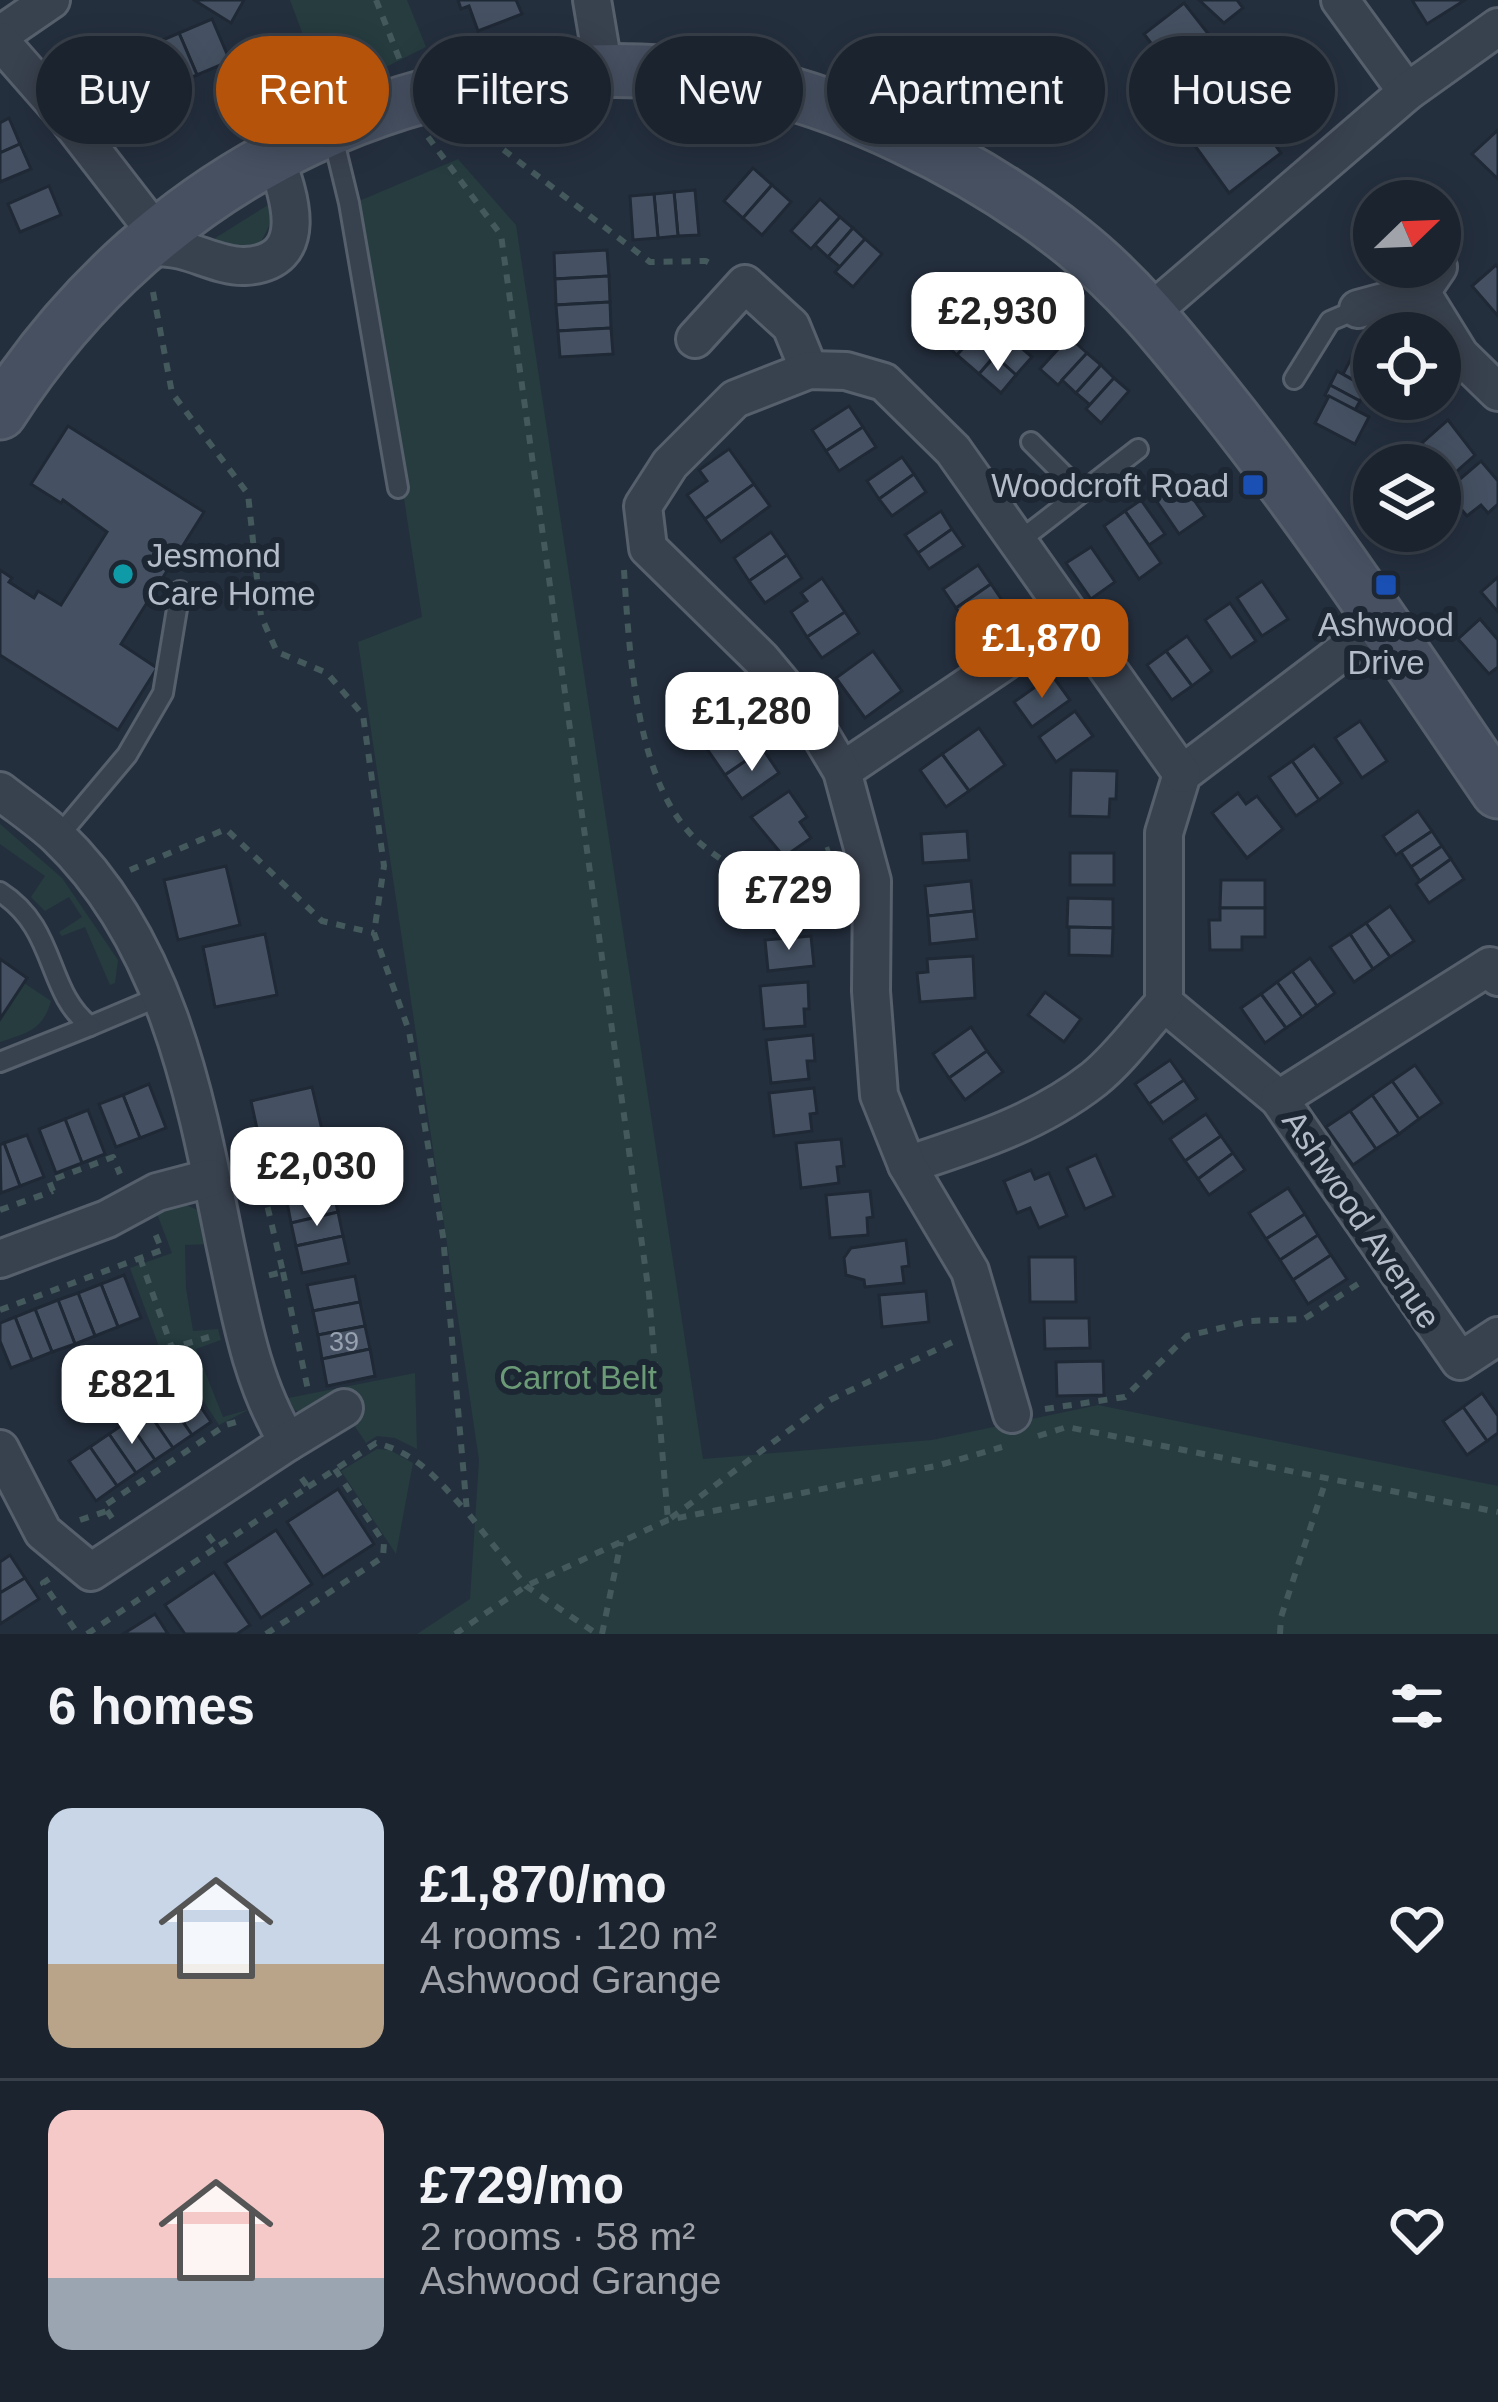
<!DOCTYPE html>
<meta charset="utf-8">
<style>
:root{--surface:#1b232e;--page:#282f3a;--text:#f1f3f6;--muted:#a0a4aa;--line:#39404a;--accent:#b45309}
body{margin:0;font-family:Arial,sans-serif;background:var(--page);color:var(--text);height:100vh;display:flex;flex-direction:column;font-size:45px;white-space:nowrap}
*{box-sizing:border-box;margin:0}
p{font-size:39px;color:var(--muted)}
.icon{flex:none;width:66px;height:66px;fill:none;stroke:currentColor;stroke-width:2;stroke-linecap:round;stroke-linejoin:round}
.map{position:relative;height:1634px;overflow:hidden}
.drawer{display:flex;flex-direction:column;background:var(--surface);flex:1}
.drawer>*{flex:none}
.banner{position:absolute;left:36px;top:36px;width:1428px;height:108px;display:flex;gap:24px}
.needle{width:78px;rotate:67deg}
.fabs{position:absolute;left:1353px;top:180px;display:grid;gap:24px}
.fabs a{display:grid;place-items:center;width:108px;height:108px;border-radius:50%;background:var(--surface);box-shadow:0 6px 30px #0003,0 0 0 3px var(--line);font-size:60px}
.price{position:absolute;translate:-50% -102px;padding:0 27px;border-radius:24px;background:#fff;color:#222;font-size:39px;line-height:78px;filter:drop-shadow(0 3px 6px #0008)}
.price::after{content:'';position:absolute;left:50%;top:72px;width:36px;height:27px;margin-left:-18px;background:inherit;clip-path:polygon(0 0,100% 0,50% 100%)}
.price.on{background:var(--accent);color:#fff}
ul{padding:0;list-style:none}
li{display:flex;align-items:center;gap:36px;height:300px;padding:0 48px}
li+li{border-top:3px solid var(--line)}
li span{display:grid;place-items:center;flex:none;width:336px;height:240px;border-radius:24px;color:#555}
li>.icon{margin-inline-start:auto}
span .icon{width:144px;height:144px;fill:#fffc;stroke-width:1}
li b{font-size:51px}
h2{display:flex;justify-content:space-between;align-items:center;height:144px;padding:0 48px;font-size:51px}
.tag{padding:0 42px;border-radius:54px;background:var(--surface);box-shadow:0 6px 30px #0003,0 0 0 3px var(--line);font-size:42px;line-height:108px}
.tag.on{background:var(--accent);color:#fff}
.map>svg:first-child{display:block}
.green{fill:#263c3f}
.building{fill:#455162;stroke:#1f2835;stroke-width:3}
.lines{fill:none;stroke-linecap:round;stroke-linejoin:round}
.lane-casing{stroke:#565f6c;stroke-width:24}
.street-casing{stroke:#565f6c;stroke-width:42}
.secondary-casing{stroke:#565f6c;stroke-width:57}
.path{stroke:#44595c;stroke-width:6;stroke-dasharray:9 9;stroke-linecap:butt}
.lane{stroke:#38414e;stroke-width:18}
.street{stroke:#38414e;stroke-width:36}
.secondary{stroke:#465061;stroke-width:51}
.transit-dot{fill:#1a4fb4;stroke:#1d2633;stroke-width:4.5}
.culture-dot{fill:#0f9aa8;stroke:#1d2633;stroke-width:4.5}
.labels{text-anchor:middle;stroke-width:12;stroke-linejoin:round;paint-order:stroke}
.number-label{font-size:27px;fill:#98a1af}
.poi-label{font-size:33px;fill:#b4bcc9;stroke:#1d2633;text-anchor:end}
.street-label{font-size:33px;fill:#b4bcc9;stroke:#1d2633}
.park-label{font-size:33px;fill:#6b9a76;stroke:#1d2633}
</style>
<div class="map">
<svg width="1498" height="1634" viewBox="0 0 1498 1634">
<rect width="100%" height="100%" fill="#242f3e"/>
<!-- green -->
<g class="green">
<polygon points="290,0 407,0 426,47 326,97"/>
<polygon points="458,159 516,225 703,1459 932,1440 1098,1405 1498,1486 1498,1634 417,1634 470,1599 479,1460 358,642 422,617 359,201"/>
<polygon points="268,205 272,220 261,242 244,249 212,240"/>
<polygon points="0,824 62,878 118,960 115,983 110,985 85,927 62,936 59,932 82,917 69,897 45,911 31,897 45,876 0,844"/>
<path d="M 24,983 L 51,1001 C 43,1030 27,1033 0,1042 L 0,1019 Z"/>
<polygon points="184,1204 202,1212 211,1244 185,1245 186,1288 193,1331 218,1329 221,1340 196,1349 223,1417 250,1409 219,1425 170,1349 161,1352 130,1268 172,1253 156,1211"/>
<path d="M 415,1373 L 417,1449 L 395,1438 L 377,1436 L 366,1443 L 352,1422 C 330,1417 293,1419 283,1399 Z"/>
<polygon points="377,1449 390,1450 413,1463 396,1554 341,1471"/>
</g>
<!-- building -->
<g class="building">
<polygon points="194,0 244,0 231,23"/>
<polygon points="458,0 516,0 522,14 478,31 469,6 461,9"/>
<polygon points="1199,0 1237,0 1243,8 1224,23"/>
<polygon points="1412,0 1465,0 1427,24"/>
<polygon points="1184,3 1210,36 1170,68 1144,34"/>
<polygon points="212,19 230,61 197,75 179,33"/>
<polygon points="179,33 197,75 157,92 139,50"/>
<polygon points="124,42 143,85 111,99 92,56"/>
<polygon points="1185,83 1193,115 1163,121 1154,89"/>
<polygon points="1232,115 1249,139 1263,128 1281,153 1229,193 1193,143"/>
<polygon points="9,118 20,144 0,153 0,123"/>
<polygon points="1498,130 1498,179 1472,154"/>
<polygon points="20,144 31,169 0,182 0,153"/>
<polygon points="753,168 772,185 743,218 724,201"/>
<polygon points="772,185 791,202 762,235 743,218"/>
<polygon points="49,186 61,215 20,232 8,204"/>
<polygon points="695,190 699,235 678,236 674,192"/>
<polygon points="674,192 678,236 658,238 654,194"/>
<polygon points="654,194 658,238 633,240 630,196"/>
<polygon points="820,199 840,217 811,249 791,231"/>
<polygon points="840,217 853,228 828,257 815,245"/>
<polygon points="853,228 865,239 840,267 828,257"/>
<polygon points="865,239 882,254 853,287 835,272"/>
<polygon points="607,250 609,276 555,279 554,253"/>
<polygon points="1496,265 1498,268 1498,316 1472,286"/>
<polygon points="609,276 610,302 556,305 555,279"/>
<polygon points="955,282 976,299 940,340 920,322"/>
<polygon points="976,299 992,315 957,355 940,340"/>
<polygon points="610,302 611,328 558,331 556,305"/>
<polygon points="992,315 1014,333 979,374 957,355"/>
<polygon points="611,328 613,354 560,357 558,331"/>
<polygon points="1069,337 1087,353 1058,385 1040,369"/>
<polygon points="1010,338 1032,357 1016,375 995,356"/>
<polygon points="1087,353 1101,365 1076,393 1062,380"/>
<polygon points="1354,353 1374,365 1374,392 1343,374"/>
<polygon points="995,356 1016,375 1001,393 979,374"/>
<polygon points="1101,365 1114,378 1090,405 1076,393"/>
<polygon points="1337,371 1367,388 1360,401 1330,385"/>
<polygon points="1114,378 1129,391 1101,423 1086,409"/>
<polygon points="1330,385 1360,401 1355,410 1325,395"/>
<polygon points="1329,396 1369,417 1355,444 1315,423"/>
<polygon points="849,406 863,427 826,451 812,430"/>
<polygon points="1448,420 1475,455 1440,486 1440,465 1417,465 1430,453 1422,443"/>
<polygon points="68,426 204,512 121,644 157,668 118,730 0,655 0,570 12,578 9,582 34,598 38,591 61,605 107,532 63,500 61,503 31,484"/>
<polygon points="863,427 876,447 839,471 826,451"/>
<polygon points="729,449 754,484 705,519 687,495 707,481 699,470"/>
<polygon points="902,457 914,474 879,499 867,481"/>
<polygon points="1481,461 1498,481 1498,504 1488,513 1481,505 1467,516 1446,491"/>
<polygon points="914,474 926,492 892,516 879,499"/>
<polygon points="1177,475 1205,516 1179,534 1151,493"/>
<polygon points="754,484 770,506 721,542 705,519"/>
<polygon points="1141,500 1165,534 1149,545 1125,511"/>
<polygon points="941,511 952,529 918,553 905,535"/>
<polygon points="1125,511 1161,563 1139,579 1104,526"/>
<polygon points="952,529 964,546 929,569 918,553"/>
<polygon points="771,532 787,555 749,581 734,558"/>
<polygon points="1091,547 1115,582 1091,599 1066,563"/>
<polygon points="787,555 802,578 765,603 749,581"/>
<polygon points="978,565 991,584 956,608 943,589"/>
<polygon points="1498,577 1498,612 1481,592"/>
<polygon points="822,578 845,612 807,637 791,612 807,601 801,593"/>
<polygon points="1262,581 1288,619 1262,636 1237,598"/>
<polygon points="991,584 1006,606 971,630 956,608"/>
<polygon points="1230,603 1256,641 1231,658 1205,620"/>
<polygon points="845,612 859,633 822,658 807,637"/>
<polygon points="1480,619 1498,640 1498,667 1489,674 1458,639"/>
<polygon points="1187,636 1212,671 1192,686 1166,651"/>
<polygon points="873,651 902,691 865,718 836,678"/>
<polygon points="1166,651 1192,686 1172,700 1147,665"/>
<polygon points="1052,675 1070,700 1032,727 1014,702"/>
<polygon points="729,711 741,729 746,726 763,749 725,775 696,733"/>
<polygon points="1075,711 1093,736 1056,762 1039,737"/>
<polygon points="1360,721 1387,761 1362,778 1335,738"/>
<polygon points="979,728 1005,765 969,791 942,754"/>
<polygon points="1314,745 1342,783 1319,800 1292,761"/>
<polygon points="763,749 779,773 742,799 725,775"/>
<polygon points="942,754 969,791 946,807 920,770"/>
<polygon points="1292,761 1319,800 1296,816 1269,777"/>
<polygon points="1071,770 1117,771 1116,799 1110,799 1109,817 1070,816"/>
<polygon points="789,791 807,817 800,822 811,838 784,857 751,817"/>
<polygon points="1238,793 1246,804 1257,796 1283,829 1247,858 1212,813"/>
<polygon points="1418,811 1432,831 1396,855 1383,836"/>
<polygon points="967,831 969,860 923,863 921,834"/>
<polygon points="1432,831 1442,846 1411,867 1401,852"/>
<polygon points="1442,846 1451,859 1420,881 1411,867"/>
<rect x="1070" y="853" width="44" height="32"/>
<polygon points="1451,859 1464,879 1429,903 1416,884"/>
<polygon points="226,866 240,925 178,940 164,880"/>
<polygon points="813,880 816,908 809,908 812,928 774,932 771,910 751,912 748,887"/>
<polygon points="1221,880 1265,880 1265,908 1220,908"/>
<polygon points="971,881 974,911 928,916 925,886"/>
<polygon points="1068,898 1113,899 1113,928 1067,927"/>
<polygon points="1390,906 1414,941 1390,957 1366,923"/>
<polygon points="1220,908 1265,908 1265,937 1242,937 1242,950 1210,950 1209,920 1220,920"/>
<polygon points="974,911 977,939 930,944 928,916"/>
<polygon points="1366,923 1390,957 1373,969 1350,934"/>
<polygon points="1069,927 1113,928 1112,956 1069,955"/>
<polygon points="265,934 277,995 215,1007 203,947"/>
<polygon points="1350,934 1373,969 1354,982 1330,947"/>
<polygon points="811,936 814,966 768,971 765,940"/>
<polygon points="973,956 975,998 920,1002 917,973 928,972 927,959"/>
<polygon points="1310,958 1335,993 1317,1006 1292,971"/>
<polygon points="0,959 27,978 0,1019"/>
<polygon points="1292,971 1317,1006 1302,1017 1277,982"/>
<polygon points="808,982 809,1009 804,1009 805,1026 764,1029 760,986"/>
<polygon points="1277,982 1302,1017 1286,1028 1261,994"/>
<polygon points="1045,992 1081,1019 1064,1042 1028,1015"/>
<polygon points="1261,994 1286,1028 1265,1043 1241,1008"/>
<polygon points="971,1027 987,1051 949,1078 933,1054"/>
<polygon points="813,1035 815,1061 807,1061 809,1079 771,1083 766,1040"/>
<polygon points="987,1051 1003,1072 965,1100 949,1078"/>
<polygon points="1170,1060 1184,1080 1149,1104 1135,1084"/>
<polygon points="1415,1065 1442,1103 1419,1119 1392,1081"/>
<polygon points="1184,1080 1197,1099 1163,1123 1149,1104"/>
<polygon points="1392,1081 1419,1119 1399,1134 1372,1095"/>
<polygon points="149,1084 166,1128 140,1138 123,1095"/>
<polygon points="312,1087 326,1147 264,1161 251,1101"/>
<polygon points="814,1088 817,1113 810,1114 812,1131 774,1136 769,1093"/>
<polygon points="123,1095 140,1138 116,1147 99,1104"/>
<polygon points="1372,1095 1399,1134 1376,1149 1350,1111"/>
<polygon points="88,1110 105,1154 82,1163 65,1119"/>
<polygon points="1350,1111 1376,1149 1353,1165 1326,1127"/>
<polygon points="1206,1114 1221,1136 1185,1161 1170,1139"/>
<polygon points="65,1119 82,1163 56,1173 39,1129"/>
<polygon points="27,1135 44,1177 20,1186 4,1143"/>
<polygon points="1221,1136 1233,1153 1198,1179 1185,1161"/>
<polygon points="841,1139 844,1166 837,1167 839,1183 801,1188 796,1143"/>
<polygon points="4,1143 20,1186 1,1193 0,1145"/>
<polygon points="1233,1153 1245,1170 1209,1195 1198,1179"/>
<polygon points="1096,1155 1114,1196 1085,1209 1067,1168"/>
<polygon points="327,1160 332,1187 286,1197 280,1170"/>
<polygon points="1031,1170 1035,1179 1049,1173 1067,1216 1039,1228 1030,1208 1017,1213 1004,1181"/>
<polygon points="332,1187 338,1212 291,1223 286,1197"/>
<polygon points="1288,1188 1305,1214 1266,1239 1249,1213"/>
<polygon points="870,1191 873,1217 867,1218 868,1235 830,1238 826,1195"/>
<polygon points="338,1212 343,1236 296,1246 291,1223"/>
<polygon points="1305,1214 1318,1235 1280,1260 1266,1239"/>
<polygon points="1318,1235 1331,1255 1293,1280 1280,1260"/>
<polygon points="343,1236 349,1263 302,1273 296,1246"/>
<polygon points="906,1240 909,1266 902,1267 904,1283 865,1287 864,1280 846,1275 844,1258 851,1248"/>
<polygon points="1331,1255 1347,1279 1308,1304 1293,1280"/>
<polygon points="1029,1257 1075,1257 1076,1302 1030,1302"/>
<polygon points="124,1275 141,1318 118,1327 101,1284"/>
<polygon points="355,1276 360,1302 313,1311 307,1285"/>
<polygon points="101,1284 118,1327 95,1336 78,1293"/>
<polygon points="926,1291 929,1322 882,1327 879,1295"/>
<polygon points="78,1293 95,1336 75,1344 58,1300"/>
<polygon points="58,1300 75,1344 52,1352 35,1309"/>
<polygon points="360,1302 365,1326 318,1335 313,1311"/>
<polygon points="35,1309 52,1352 32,1360 15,1317"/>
<polygon points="15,1317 32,1360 11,1368 0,1341 0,1323"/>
<polygon points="1044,1318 1089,1318 1090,1348 1045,1349"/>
<polygon points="365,1326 370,1349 322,1359 318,1335"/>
<polygon points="370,1349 375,1376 327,1386 322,1359"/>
<polygon points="1103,1361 1104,1395 1057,1396 1056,1362"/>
<polygon points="184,1382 211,1422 192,1435 165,1396"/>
<polygon points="1482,1393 1498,1416 1498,1433 1487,1441 1463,1407"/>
<polygon points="165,1396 192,1435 173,1448 146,1409"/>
<polygon points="1463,1407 1487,1441 1467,1455 1443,1421"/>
<polygon points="146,1409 173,1448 155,1460 128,1421"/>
<polygon points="128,1421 155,1460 136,1473 109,1434"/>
<polygon points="109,1434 136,1473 117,1486 90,1447"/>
<polygon points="90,1447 117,1486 96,1501 69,1461"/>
<polygon points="338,1489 374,1544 323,1577 287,1522"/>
<polygon points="276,1530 312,1584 261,1618 225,1563"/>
<polygon points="10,1555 25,1578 0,1593 0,1562"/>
<polygon points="214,1572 250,1625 237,1634 185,1634 165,1605"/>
<polygon points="25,1578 39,1599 0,1624 0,1593"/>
<polygon points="155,1614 168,1634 123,1634"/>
</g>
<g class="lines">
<defs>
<g id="lane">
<polyline points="332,133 349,203 398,488"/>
<polyline points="1294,379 1330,321 1358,309"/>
<polyline points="1031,442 1081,492"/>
<polyline points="1018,542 1138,449"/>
<polyline points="58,837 127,755 163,693 180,591"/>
<path d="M 0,892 C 58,929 45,991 90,1026 L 161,996"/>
<polyline points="0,1062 90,1026"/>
</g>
<g id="street">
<polyline points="592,0 604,71"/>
<polyline points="1340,0 1407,92"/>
<polyline points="0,35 51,0"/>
<polyline points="0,41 65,115 157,234"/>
<path d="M 144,247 C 156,247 169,247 181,250 C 202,255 224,267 245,266 C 313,262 289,194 274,154"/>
<polyline points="1421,292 1460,355 1498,392"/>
<polyline points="1358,309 1421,292 1438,267"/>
<polyline points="1150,313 1407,92 1498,27"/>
<polyline points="695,339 745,284 791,326 809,370"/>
<polyline points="842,771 1069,618"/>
<path d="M 0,791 C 19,806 40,820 57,836 C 168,942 196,1100 225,1243 C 240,1312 251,1382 288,1442 L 91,1572 L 43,1532 L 0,1449"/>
<polyline points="1164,1003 1279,1099 1460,1361 1498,1336"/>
<polyline points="1279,1099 1490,966 1498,977"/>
<path d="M 907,1165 C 974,1143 1038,1123 1094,1079 C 1120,1058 1141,1028 1164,1003 L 1164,833 L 1182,774 L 1381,623"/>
<polyline points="0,1259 107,1219 157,1192 210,1178"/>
<polyline points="1012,1414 970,1271 907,1165 879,1095 871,991 872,881 842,771 811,719 761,659 648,548 643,506 670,464 735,399 809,370 846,371 884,382 953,450 1182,774"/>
<polyline points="288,1442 344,1408"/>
</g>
<path id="secondary" d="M 0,413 C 155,170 427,39 714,77 C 834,93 978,166 1072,241 C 1128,285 1172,341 1217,397 C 1318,523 1407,659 1498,792"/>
</defs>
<!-- lane casing -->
<use href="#lane" class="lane-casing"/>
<!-- street casing -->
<use href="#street" class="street-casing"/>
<!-- secondary casing -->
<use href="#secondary" class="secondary-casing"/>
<!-- path -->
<g class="path">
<polyline points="376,0 401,63"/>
<polyline points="475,128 650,262 706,261 715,266"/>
<polyline points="428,137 501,235 649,1294 668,1520"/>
<polyline points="153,292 172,393 248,494 261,616 277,652 327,673 363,715 384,866 374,933 409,1031 443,1236 467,1512 526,1586 597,1634"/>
<path d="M 624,570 C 629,648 635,771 688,831 C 703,849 728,863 747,878 L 830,849"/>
<polyline points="130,870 226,829 322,921 374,933"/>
<polyline points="242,1172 254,1169 260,1175 283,1272 266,1276"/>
<polyline points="53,1191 49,1181 113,1157 120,1174"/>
<polyline points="0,1210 53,1191"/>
<polyline points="140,1258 172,1348 209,1337"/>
<polyline points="283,1272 308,1390"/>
<polyline points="0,1310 162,1250 154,1231"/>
<polyline points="1045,1409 1125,1397 1187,1336 1250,1321 1304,1319 1364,1280"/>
<polyline points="1038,1436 1067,1427 1498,1512"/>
<path d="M 308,1487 L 376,1443 C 417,1453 437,1479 465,1510"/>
<polyline points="112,1518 104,1506 226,1425 243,1420"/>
<polyline points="671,1518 830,1400 959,1339"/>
<polyline points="80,1520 107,1511"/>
<polyline points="208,1535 217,1547 308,1487 300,1476"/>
<polyline points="49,1579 43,1583 78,1634"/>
<polyline points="87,1634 217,1547"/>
<polyline points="266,1634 383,1557 384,1543 335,1469"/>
<polyline points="455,1634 526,1586 668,1520 936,1466 1002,1447"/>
<polyline points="602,1634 621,1542"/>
<polyline points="1280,1634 1281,1617 1326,1480"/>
</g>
<!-- lane -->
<use href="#lane" class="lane"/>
<!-- street -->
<use href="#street" class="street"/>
<!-- secondary -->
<use href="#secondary" class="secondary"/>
</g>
<!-- markers -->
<g class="transit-dot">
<rect x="1241" y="473" width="24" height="24" rx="6"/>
<rect x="1374" y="573" width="24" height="24" rx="6"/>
</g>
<circle class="culture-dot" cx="123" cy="574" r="12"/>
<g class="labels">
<!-- number labels -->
<g class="number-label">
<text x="344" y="1351">39</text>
</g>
<!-- poi labels -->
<g class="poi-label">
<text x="1229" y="497">Woodcroft Road</text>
<text x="147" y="567" text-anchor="start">Jesmond<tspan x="147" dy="38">Care Home</tspan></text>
<text x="1386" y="636" text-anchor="middle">Ashwood<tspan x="1386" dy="38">Drive</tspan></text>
</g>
<!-- street labels -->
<g class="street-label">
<text transform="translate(1362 1219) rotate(56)" y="12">Ashwood Avenue</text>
</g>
<!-- park labels -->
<g class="park-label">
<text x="578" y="1389">Carrot Belt</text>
</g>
</g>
</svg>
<div class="fabs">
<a><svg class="needle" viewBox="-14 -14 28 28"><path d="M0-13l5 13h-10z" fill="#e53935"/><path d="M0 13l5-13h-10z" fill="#a0a4aa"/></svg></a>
<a><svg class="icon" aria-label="locate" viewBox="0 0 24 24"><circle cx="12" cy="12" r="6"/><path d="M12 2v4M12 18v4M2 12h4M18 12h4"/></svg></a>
<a><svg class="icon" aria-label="layers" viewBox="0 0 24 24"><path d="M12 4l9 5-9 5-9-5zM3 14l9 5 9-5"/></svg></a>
</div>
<b class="price" style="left:998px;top:374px">£2,930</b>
<b class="price on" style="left:1042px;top:701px">£1,870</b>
<b class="price" style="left:752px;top:774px">£1,280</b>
<b class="price" style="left:789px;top:953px">£729</b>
<b class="price" style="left:317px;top:1229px">£2,030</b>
<b class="price" style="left:132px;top:1447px">£821</b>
<div class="banner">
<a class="tag">Buy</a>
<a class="tag on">Rent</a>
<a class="tag">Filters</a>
<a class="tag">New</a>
<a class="tag">Apartment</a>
<a class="tag">House</a>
</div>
</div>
<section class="drawer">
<h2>6 homes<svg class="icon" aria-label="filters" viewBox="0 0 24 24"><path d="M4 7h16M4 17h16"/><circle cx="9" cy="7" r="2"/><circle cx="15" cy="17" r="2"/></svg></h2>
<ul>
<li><span style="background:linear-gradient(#c9d6e8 65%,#b9a48a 0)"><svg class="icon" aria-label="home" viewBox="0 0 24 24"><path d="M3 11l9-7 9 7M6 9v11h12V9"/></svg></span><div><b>£1,870/mo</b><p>4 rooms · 120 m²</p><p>Ashwood Grange</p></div><svg class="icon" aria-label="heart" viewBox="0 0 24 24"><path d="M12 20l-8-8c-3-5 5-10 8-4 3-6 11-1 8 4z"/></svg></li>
<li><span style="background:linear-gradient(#f6c9c9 70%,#9aa5b1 0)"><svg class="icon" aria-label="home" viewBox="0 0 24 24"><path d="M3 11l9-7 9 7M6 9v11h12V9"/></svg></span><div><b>£729/mo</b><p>2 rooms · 58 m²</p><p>Ashwood Grange</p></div><svg class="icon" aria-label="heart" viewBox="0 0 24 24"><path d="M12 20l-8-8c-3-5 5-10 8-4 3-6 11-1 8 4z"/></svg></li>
</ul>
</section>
